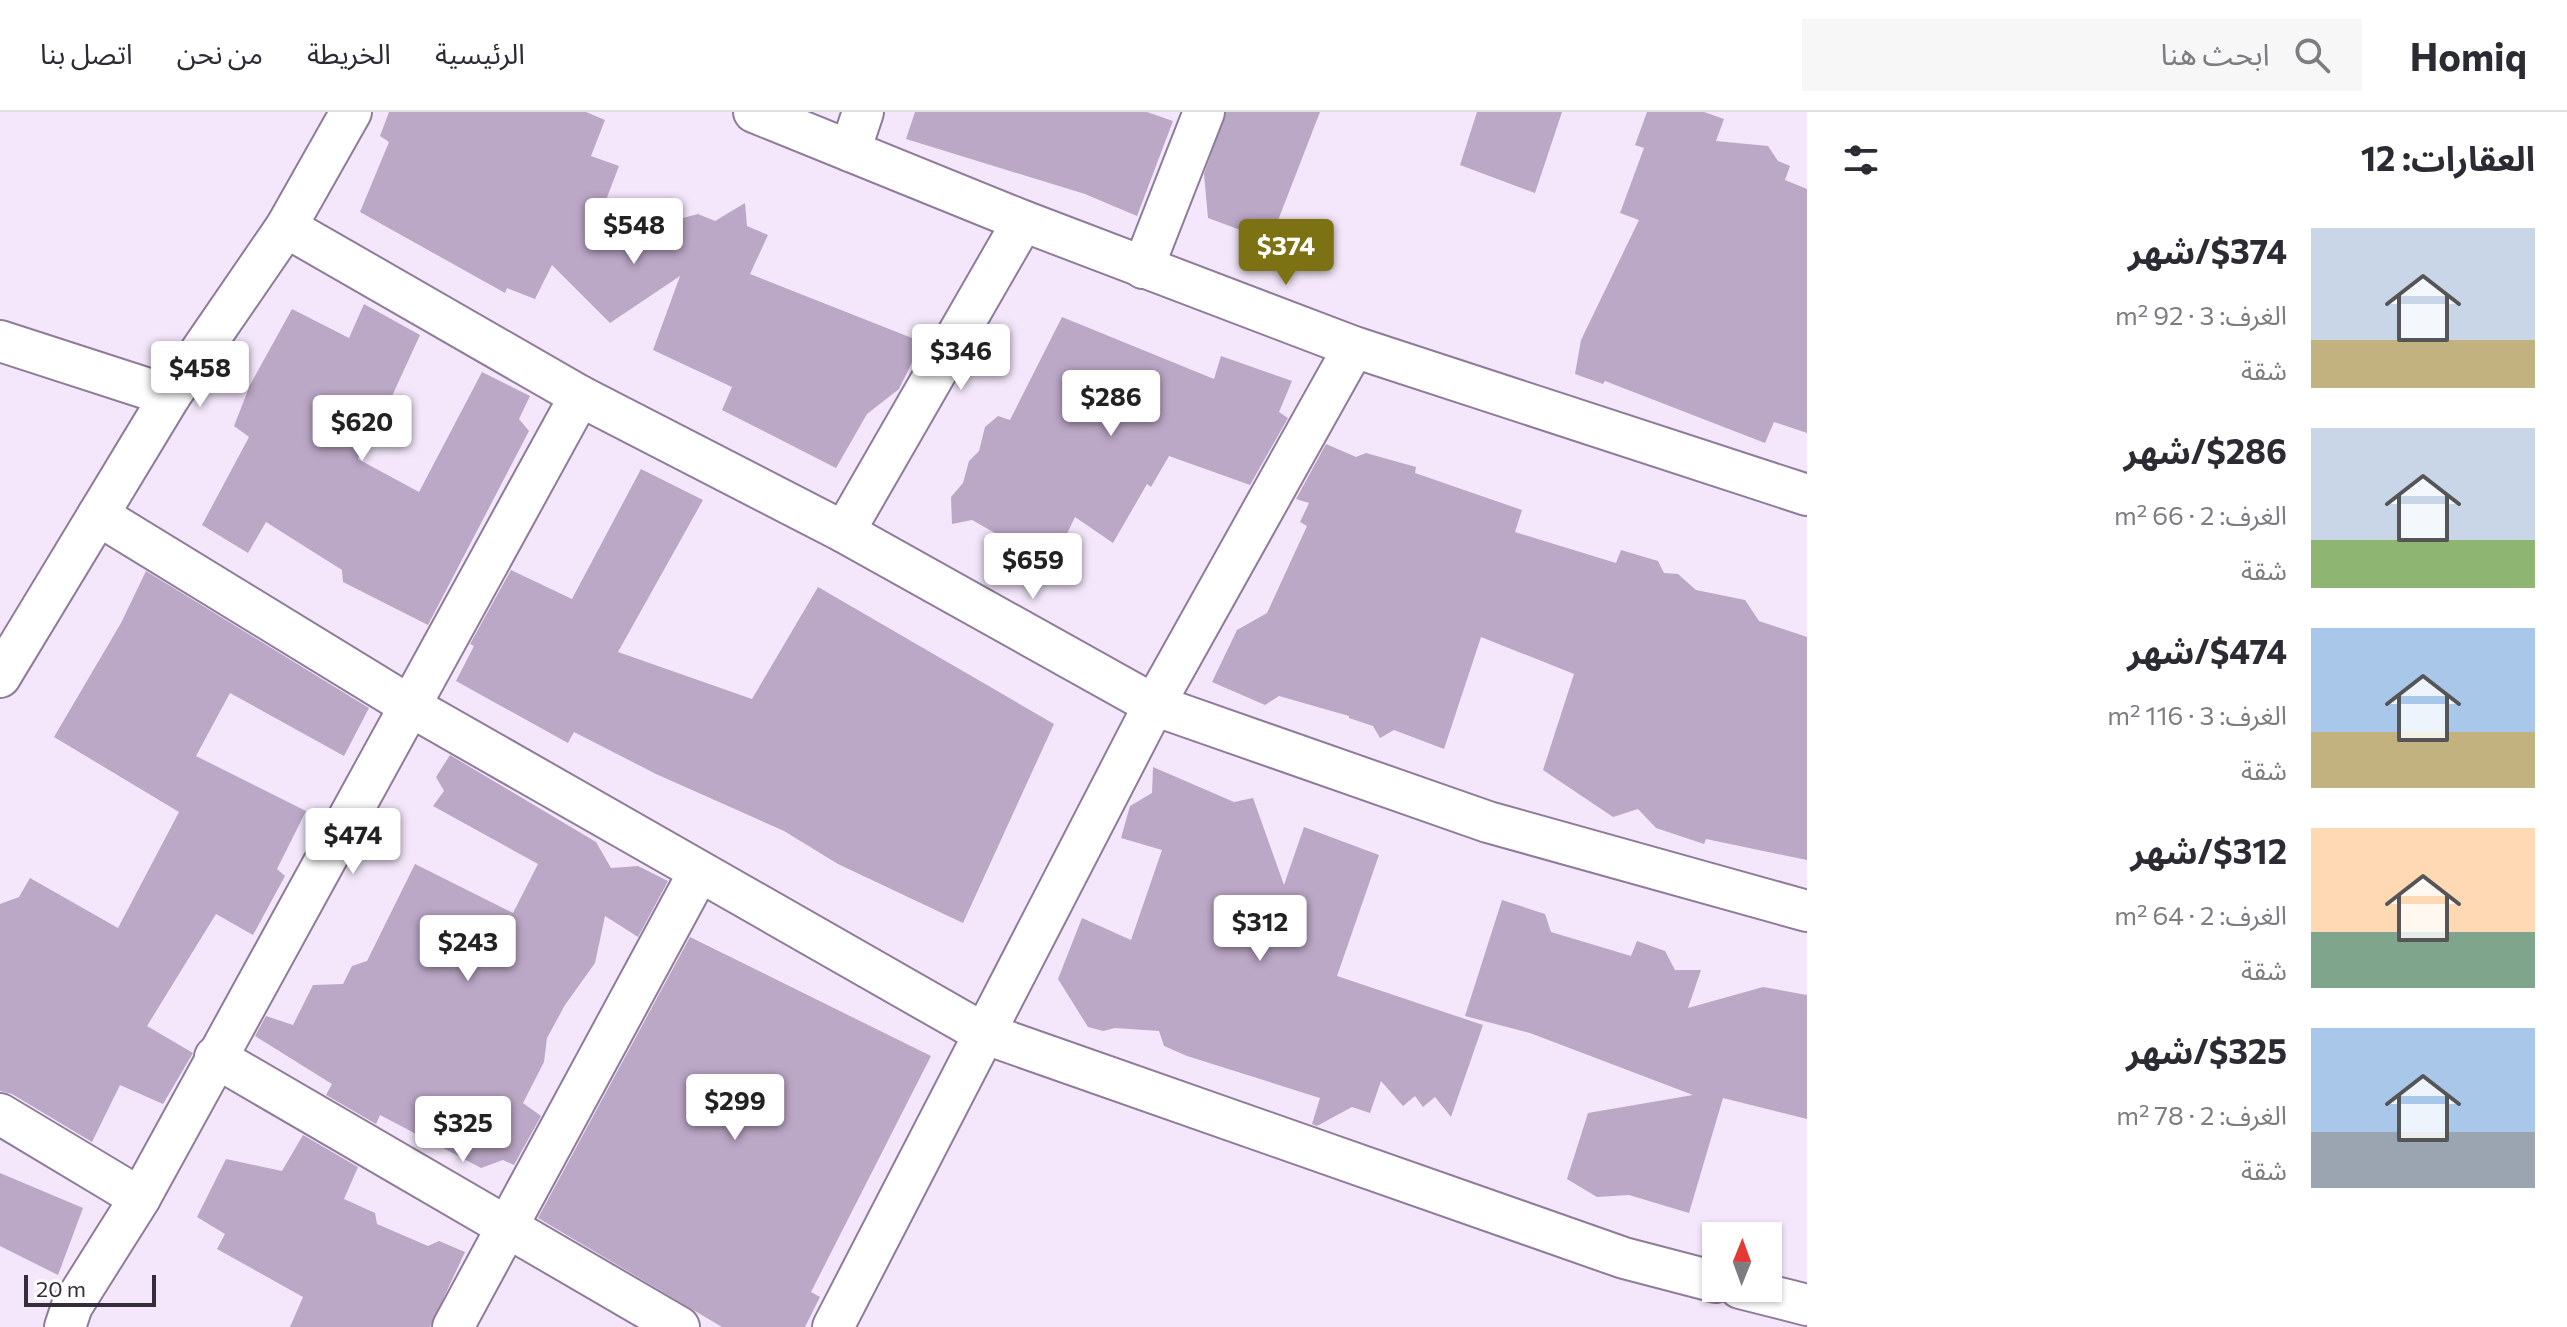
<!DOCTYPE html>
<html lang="ar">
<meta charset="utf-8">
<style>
:root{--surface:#fff;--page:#f7f7f7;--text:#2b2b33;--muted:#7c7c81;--line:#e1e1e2;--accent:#7c7213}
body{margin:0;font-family:Commissioner,"Noto Sans Arabic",sans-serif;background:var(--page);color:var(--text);direction:rtl;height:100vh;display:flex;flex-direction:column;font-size:30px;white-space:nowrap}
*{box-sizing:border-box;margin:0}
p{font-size:26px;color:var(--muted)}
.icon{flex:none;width:44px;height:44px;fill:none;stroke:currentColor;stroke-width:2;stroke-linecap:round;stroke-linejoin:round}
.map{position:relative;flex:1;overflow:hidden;direction:ltr}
.sheet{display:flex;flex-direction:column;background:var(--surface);width:760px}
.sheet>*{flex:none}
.needle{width:52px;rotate:1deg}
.buttons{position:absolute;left:1702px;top:1110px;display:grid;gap:16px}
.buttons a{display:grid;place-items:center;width:80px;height:80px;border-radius:0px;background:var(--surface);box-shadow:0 2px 6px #0004;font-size:40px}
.scale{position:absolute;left:24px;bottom:20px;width:132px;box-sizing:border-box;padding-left:8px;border:4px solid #352d3a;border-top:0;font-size:22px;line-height:28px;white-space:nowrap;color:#352d3a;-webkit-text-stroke:6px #fff;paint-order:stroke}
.price{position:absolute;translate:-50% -68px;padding:0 18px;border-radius:8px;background:#fff;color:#222;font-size:26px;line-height:52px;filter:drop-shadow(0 2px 4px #0008)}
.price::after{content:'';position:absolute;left:50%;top:48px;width:24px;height:18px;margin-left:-12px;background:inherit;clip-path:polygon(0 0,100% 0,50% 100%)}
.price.active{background:var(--accent);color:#fff}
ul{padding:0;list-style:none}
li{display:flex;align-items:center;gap:24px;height:200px;padding:0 32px}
li span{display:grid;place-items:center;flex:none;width:224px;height:160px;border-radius:0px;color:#555}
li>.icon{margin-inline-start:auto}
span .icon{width:96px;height:96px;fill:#fffc;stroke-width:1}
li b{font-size:34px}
h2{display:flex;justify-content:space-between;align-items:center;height:96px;padding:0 32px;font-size:34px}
header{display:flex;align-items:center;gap:48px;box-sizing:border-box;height:112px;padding:0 40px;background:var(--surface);border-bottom:2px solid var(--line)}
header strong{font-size:38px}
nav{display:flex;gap:44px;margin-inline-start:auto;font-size:28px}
.search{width:560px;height:72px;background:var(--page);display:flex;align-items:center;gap:20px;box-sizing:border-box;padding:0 28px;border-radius:0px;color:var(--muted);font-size:30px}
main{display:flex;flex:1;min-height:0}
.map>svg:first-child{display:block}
.building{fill:#bba7c6}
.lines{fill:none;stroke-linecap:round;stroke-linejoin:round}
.minor-casing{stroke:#8e7c9a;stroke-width:44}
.minor{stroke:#fff;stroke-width:40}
</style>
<header>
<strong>Homiq</strong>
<div class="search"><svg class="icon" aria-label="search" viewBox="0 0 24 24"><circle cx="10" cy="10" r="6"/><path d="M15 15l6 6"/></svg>ابحث هنا</div>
<nav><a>الرئيسية</a><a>الخريطة</a><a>من نحن</a><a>اتصل بنا</a></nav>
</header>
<main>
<section class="sheet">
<h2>العقارات: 12<svg class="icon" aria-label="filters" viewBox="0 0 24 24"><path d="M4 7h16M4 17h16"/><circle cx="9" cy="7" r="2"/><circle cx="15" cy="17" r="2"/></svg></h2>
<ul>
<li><span style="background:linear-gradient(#c9d6e8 70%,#c2b280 0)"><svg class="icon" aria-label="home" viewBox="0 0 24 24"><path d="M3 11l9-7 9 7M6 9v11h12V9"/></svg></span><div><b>$374/شهر</b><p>الغرف: 3 · 92 m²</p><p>شقة</p></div></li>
<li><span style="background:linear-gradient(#c9d6e8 70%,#8fb573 0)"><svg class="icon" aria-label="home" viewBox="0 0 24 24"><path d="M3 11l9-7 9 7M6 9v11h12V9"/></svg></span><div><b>$286/شهر</b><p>الغرف: 2 · 66 m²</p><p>شقة</p></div></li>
<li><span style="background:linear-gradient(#a9c7e8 65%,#c2b280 0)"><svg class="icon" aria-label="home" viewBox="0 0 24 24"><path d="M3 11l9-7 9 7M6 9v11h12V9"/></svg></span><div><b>$474/شهر</b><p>الغرف: 3 · 116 m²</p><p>شقة</p></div></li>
<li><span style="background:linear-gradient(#ffd9b3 65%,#7fa58c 0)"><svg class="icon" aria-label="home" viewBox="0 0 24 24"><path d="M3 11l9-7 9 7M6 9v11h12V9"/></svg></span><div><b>$312/شهر</b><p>الغرف: 2 · 64 m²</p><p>شقة</p></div></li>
<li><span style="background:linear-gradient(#a9c7e8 65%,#9aa5b1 0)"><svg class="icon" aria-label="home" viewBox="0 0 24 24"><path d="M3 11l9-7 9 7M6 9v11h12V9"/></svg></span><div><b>$325/شهر</b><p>الغرف: 2 · 78 m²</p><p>شقة</p></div></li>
</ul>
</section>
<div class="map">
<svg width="1807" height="1215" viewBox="0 0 1807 1215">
<rect width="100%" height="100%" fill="#f4e7fb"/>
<!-- building -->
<g class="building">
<polygon points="389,0 586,0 605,8 591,44 619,54 606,88 668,110 698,102 715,109 745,91 747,114 768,123 750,162 922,230 899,277 867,302 836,356 722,298 732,275 653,238 680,164 610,211 552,153 535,187 507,176 505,181 360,100 389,30 380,24"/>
<polygon points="915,0 1147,0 1173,9 1137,104 1085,82 906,27"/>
<polygon points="1226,0 1320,0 1270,129 1208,106 1204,62"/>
<polygon points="1477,0 1562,0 1535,81 1460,53"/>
<polygon points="1647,0 1704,0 1724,7 1716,29 1768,34 1778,49 1790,54 1785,68 1807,77 1807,321 1774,310 1765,331 1605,269 1603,272 1575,262 1581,228 1639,108 1620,101 1644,36 1635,33"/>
<polygon points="364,192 420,223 387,295 382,295 358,347 419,380 482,260 530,284 519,307 529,319 428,513 343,470 342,458 266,410 248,441 202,413 249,325 234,314 250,273 292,197 349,226"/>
<polygon points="1062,205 1214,267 1221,244 1292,269 1279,300 1288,306 1250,373 1169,344 1151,375 1147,372 1113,431 1075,405 1052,453 972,408 952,412 951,385 963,371 969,349 979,339 985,315 998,304 1010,308"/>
<polygon points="1326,332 1356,345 1366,341 1416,355 1415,361 1522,398 1515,420 1616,451 1621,438 1658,449 1664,461 1678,462 1696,478 1745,488 1759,509 1807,525 1807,748 1706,727 1704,732 1656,716 1638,697 1613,705 1543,658 1574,562 1481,525 1444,637 1394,618 1380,626 1373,614 1349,606 1349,604 1279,584 1265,593 1212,570 1237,518 1267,501 1307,414 1300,410 1309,391 1296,387"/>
<polygon points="641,357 703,388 618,540 752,587 818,475 1054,612 963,811 838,752 784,719 656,662 574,620 568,631 456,569 474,534 470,532 511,458 572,487"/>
<polygon points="146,459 369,596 344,644 230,581 196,644 306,699 277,757 285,764 253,823 216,802 147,914 193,941 163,992 120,973 92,1030 12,982 0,979 0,792 19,785 30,766 118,816 179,700 54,625 121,511"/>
<polygon points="450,643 596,730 611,756 638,754 668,769 638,825 605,804 595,851 565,893 547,926 544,950 523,991 541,1004 514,1053 503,1048 481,1056 380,1003 376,1012 326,983 332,972 255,924 266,904 293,913 313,873 343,872 352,854 367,849 415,752 513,801 538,752 433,694 444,679 436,665"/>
<polygon points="1153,655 1234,690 1253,686 1284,773 1304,715 1379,743 1337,864 1483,913 1451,1005 1435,985 1423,995 1415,984 1403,994 1381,969 1370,1001 1352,995 1317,1014 1312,1012 1320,986 1187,944 1164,934 1159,919 1115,916 1103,919 1088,915 1058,867 1082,806 1131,828 1162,738 1121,726 1130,694 1152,681"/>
<polygon points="1502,788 1545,802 1551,820 1631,844 1637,829 1665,839 1675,858 1701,858 1688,896 1763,875 1807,883 1807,1007 1723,986 1689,1101 1629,1083 1597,1085 1567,1067 1588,1001 1693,983 1530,921 1465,904"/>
<polygon points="690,825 931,944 811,1180 820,1185 805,1215 722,1215 538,1106"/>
<polygon points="303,1023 358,1055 344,1087 375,1101 377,1112 428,1134 439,1129 465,1140 430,1215 290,1215 303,1185 217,1137 225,1122 197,1105 226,1047 282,1059"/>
<polygon points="0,1061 83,1096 58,1163 0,1134"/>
</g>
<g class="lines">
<defs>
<g id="minor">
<polyline points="754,0 1023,109 1354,235 1807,383"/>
<polyline points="850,39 863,0"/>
<polyline points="286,115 580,284 844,420 1154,593 1488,710 1807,799"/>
<polyline points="1143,156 1204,0"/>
<polyline points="0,229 170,284"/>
<polyline points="98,403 410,594 983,921 1624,1146 1716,1170"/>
<polyline points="844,420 1023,109"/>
<polyline points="0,565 170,284 286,115 351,0"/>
<polyline points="215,945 679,1215"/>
<polyline points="0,1002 140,1086"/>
<polyline points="1740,1176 1807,1193"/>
<polyline points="65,1215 72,1194 140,1086 580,284"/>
<polyline points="453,1215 699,760"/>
<polyline points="833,1215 1154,593 1354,235"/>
</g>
</defs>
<!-- minor casing -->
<use href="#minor" class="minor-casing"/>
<!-- minor -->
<use href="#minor" class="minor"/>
</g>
</svg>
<div class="buttons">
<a><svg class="needle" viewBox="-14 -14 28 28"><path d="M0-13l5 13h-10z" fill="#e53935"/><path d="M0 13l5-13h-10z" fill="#7c7c81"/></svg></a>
</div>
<div class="scale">20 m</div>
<b class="price" style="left:634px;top:154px">$548</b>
<b class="price active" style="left:1286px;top:175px">$374</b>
<b class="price" style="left:961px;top:280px">$346</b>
<b class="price" style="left:200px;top:297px">$458</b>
<b class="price" style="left:1111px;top:326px">$286</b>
<b class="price" style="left:362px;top:351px">$620</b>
<b class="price" style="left:1033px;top:489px">$659</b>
<b class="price" style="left:353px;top:764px">$474</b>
<b class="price" style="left:1260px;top:851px">$312</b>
<b class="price" style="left:468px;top:871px">$243</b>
<b class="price" style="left:735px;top:1030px">$299</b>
<b class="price" style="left:463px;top:1052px">$325</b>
</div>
</main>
